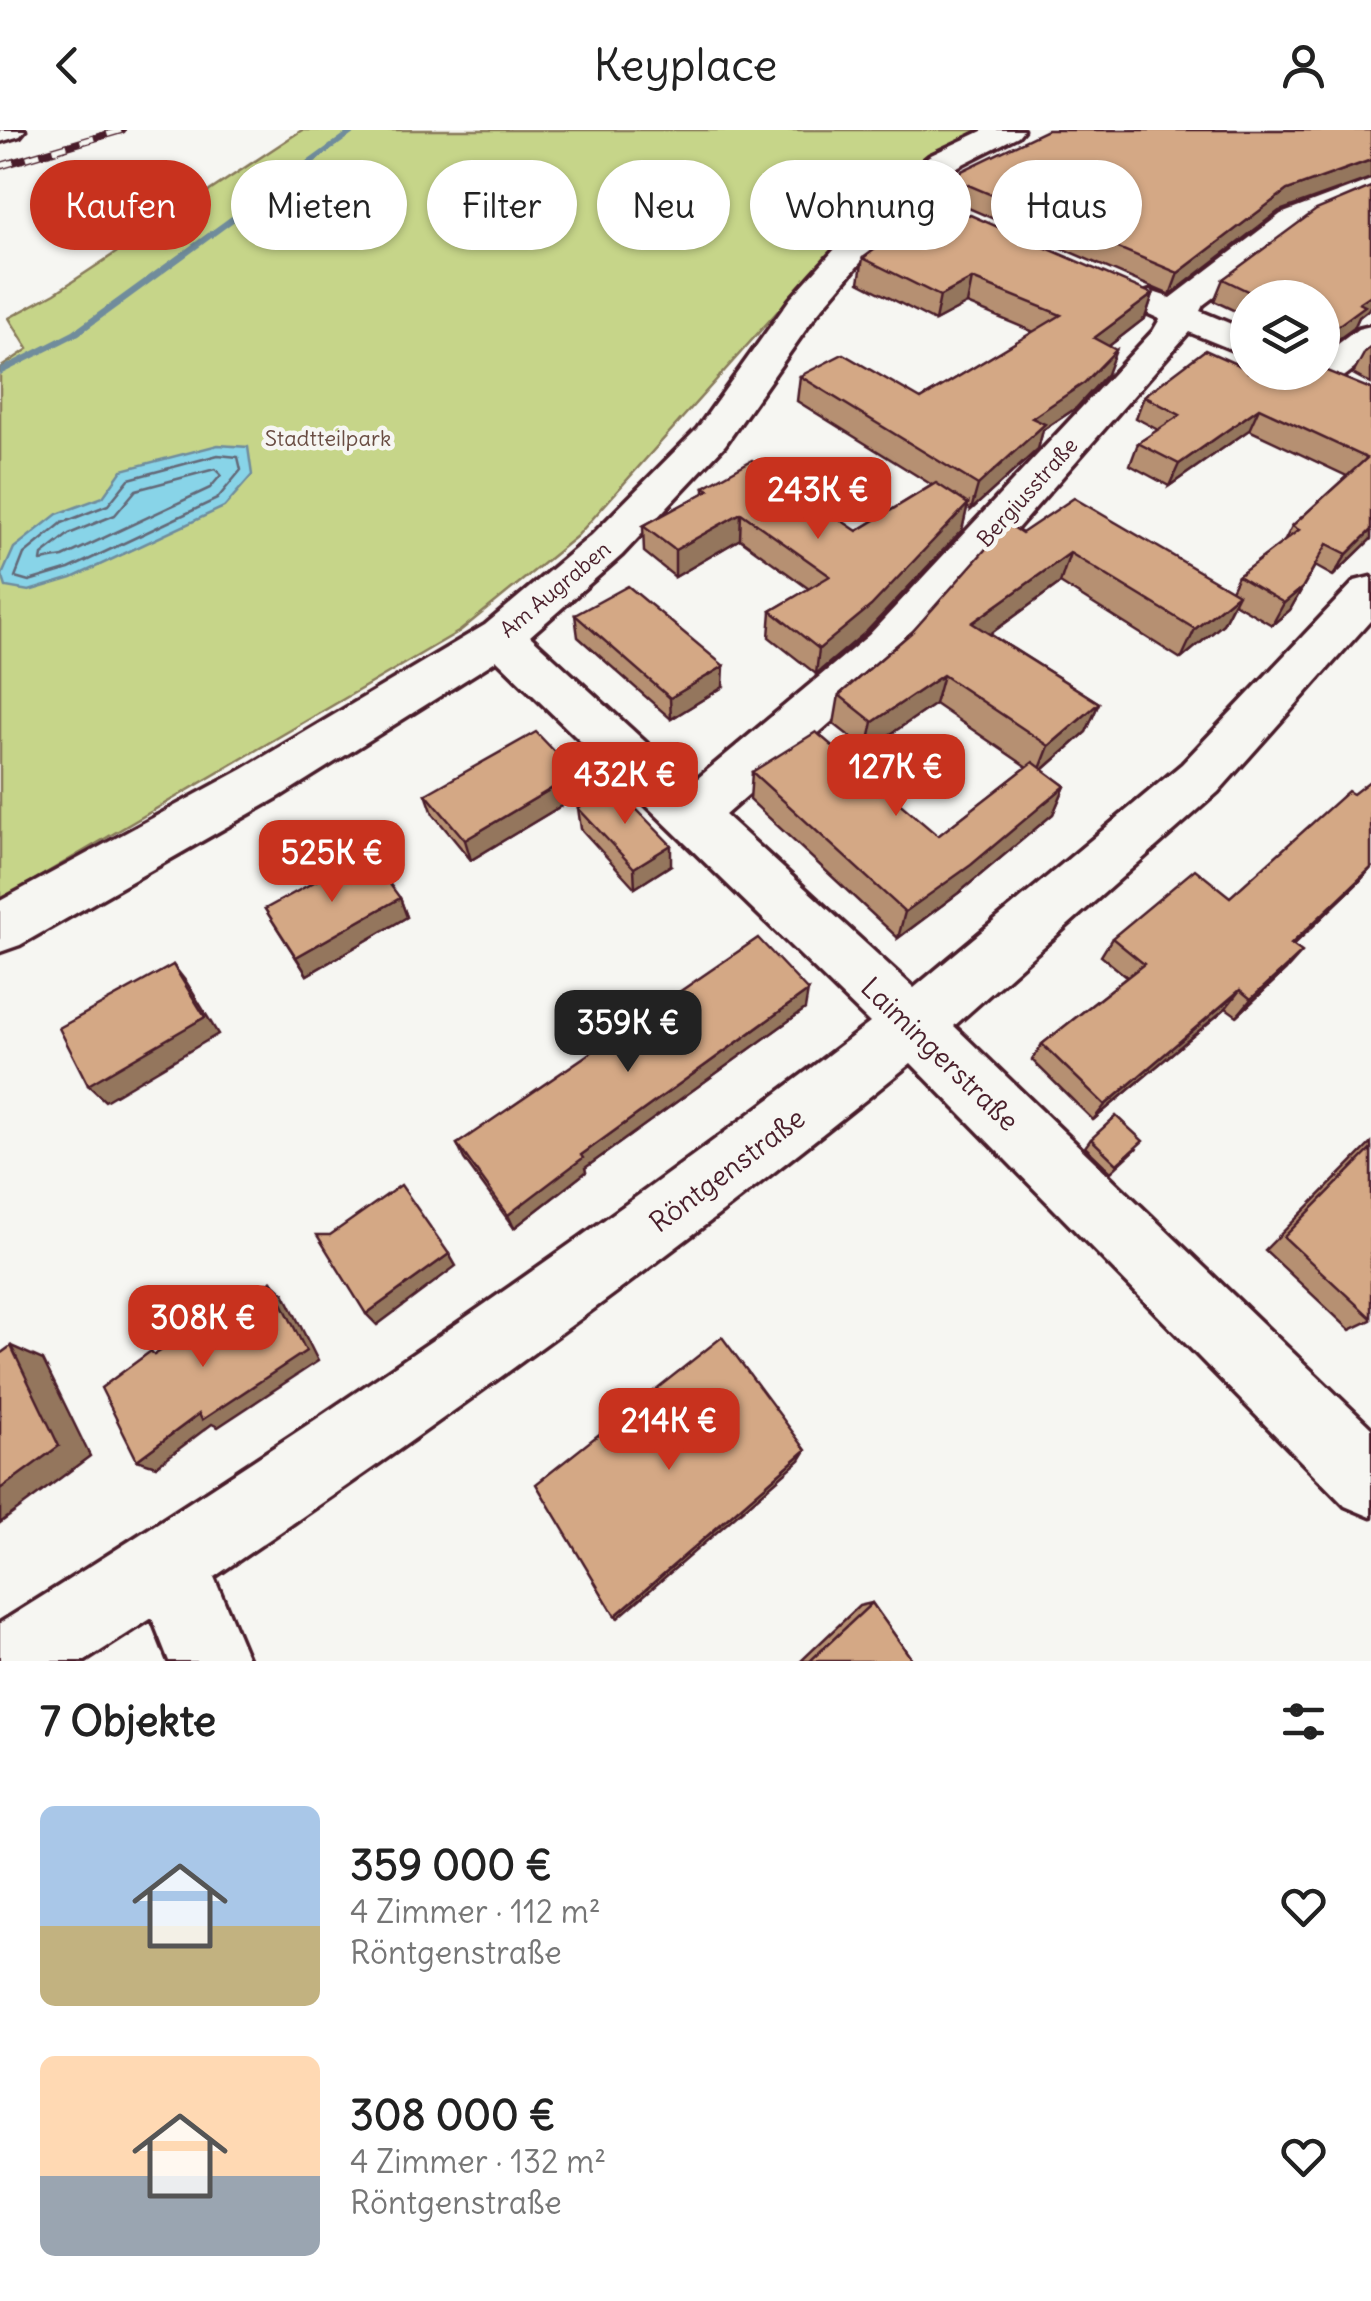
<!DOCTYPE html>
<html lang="de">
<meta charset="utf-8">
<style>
:root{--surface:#fff;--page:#f2f2f2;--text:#222;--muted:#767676;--accent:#c8321e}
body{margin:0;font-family:Delius,sans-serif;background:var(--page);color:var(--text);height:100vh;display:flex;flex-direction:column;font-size:38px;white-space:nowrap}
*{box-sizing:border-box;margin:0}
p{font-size:32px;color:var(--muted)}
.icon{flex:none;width:55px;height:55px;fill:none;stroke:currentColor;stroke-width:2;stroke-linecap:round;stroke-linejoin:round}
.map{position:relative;height:1531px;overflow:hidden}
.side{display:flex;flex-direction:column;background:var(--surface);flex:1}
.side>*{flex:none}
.top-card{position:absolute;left:30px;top:30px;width:1312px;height:90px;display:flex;gap:20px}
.fabs{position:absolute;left:1230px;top:150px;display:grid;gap:20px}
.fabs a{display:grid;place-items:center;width:110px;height:110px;border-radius:50%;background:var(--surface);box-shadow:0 2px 8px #0004;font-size:50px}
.price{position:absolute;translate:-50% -85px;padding:0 22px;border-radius:20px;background:var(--accent);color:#fff;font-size:32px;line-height:65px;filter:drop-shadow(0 2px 5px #0008)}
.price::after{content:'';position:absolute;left:50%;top:60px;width:30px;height:22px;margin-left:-15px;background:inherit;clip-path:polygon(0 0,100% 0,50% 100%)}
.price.selected{background:#222;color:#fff}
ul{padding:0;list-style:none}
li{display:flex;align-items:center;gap:30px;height:250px;padding:0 40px}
li span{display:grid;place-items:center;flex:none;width:280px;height:200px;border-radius:15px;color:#555}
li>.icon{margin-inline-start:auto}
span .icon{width:120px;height:120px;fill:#fffc;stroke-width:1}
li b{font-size:42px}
h2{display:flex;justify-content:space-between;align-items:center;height:120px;padding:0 40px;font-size:42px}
.tag{padding:0 35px;border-radius:45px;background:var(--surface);box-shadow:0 2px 8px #0004;font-size:35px;line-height:90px}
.tag.selected{background:var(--accent);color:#fff}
header{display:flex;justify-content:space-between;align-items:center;height:130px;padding:0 40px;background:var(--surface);font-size:45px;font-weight:600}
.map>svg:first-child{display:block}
.green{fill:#c6d589;stroke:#887a5a;stroke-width:2.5}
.water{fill:#88d4e8;stroke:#6f8c9c;stroke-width:2.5}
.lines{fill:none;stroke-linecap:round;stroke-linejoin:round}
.shore{stroke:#636777;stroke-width:2.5}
.stream{fill:#6f8c9c;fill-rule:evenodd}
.minor-casing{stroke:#4a1f2b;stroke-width:7}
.minor{fill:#f6f6f2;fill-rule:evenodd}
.rail-casing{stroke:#4a1f2b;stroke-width:8}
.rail{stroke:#f6f6f2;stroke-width:5;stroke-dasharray:14;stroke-linecap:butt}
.wall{fill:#b69072;stroke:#4a1f2b;stroke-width:2.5}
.shaded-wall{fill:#94765d;stroke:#4a1f2b;stroke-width:2.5}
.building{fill:#d4a885;stroke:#4a1f2b;stroke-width:2.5}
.labels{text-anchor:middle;stroke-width:9;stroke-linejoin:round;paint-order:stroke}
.far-park-label{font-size:22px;fill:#694c42;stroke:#f6f6f2}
.far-street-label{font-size:22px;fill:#4a1f2b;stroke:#f6f6f2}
.street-label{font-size:28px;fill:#4a1f2b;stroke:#f6f6f2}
</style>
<header><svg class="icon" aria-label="back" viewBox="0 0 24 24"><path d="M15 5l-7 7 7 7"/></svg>Keyplace<svg class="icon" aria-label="person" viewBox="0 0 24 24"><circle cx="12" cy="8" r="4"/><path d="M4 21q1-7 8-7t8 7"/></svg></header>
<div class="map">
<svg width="1371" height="1531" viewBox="0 0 1371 1531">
<rect width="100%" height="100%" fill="#f6f6f2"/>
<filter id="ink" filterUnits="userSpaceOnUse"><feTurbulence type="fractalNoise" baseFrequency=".01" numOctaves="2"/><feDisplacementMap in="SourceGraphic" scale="20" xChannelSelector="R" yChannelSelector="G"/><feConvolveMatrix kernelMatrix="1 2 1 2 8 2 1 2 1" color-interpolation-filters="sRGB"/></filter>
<g filter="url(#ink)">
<!-- green -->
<polygon class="green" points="302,0 992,0 902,42 577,406 460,501 0,770 0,238 28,219 9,188 55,163"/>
<!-- water -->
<polygon class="water" points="218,315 248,317 252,345 224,377 72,448 29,461 6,457 2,445 14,418 57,384 103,367 122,340"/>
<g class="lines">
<!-- shore -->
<g class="shore">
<polygon points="218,325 238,327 241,340 217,369 69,439 29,451 15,447 24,424 62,393 108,375 129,349"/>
<polygon points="215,339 221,345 210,358 63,427 41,431 42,425 69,404 115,385 136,360"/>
</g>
<!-- stream -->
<polygon class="stream" points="350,0 359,0 79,205 0,245 0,238 73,201"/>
<defs>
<g id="minor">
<polygon points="0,0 25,0 20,6 0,12"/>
<path d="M 984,0 L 1023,0 L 1018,6 L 951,40 L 912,72 L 816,185 L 725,315 L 622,425 L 530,506 L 691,654 L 869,505 L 1153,201 L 1160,189 L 1138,179 L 1132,172 L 1138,165 L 1150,161 L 1171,168 L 1281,84 L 1371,50 L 1371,70 L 1305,98 L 1203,175 L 1200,181 L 1248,201 L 1248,226 L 1189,202 L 903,529 L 725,685 L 914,858 L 1182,634 L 1355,451 L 1371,447 L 1371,490 L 1218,662 L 954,896 L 1371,1298 L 1371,1387 L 1345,1376 L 911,933 C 686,1116 454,1285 214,1447 L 249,1531 L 169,1531 L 152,1488 L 85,1531 L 0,1531 L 0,1493 C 300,1306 590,1108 870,893 L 497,530 L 279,667 L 20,815 L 0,822 L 0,771 L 243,639 L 485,495 L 592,405 L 697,299 L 790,169 L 890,58 L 929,26 Z"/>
<path d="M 1371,196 L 1371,225 C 1350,241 1333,262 1306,255 L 1300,247 L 1303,242 L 1322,242 L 1322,226 L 1358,199 Z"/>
</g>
</defs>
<!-- minor casing -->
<use href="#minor" class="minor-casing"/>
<!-- minor -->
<use href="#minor" class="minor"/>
<defs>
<polyline id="rail" points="0,36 122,0"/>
</defs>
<!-- rail casing -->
<use href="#rail" class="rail-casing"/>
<!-- rail -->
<use href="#rail" class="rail"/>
</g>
<!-- wall -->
<g class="wall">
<polygon points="1371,0 1371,48 1279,81 1170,165 945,68 949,47"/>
<polygon points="1371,57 1371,175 1368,180 1359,187 1354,198 1329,216 1322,230 1322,168 1248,168 1248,187 1214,171 1223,149"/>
<polygon points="863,128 1153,164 1145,188 1109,216 1107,244 1076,278 1043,300 1038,319 971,380 967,377 962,400 866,502 816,544 769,507 771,481 809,459 740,409 675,447 644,422 643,396 704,363 704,357 857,401 932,355 797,271 800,246 921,269 1034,202 967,174 935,191 859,152"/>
<polygon points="1371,217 1371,254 1353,244 1365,222"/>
<polygon points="1245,238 1371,259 1371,409 1333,446 1315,436 1290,480 1272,495 1234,473 1223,494 1181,529 1060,453 990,504 1099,573 1086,602 1043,640 1065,656 1053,684 961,761 898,808 750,670 752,642 938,706 1027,637 935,574 867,620 834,594 839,565 912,502 1022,403 1231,460 1238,446 1284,412 1292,396 1347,346 1249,300 1169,356 1130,335 1138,313 1158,300 1136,288 1144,266"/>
<polygon points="575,485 723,557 671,589 578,507"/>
<polygon points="576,644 579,665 471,730 433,684 426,664"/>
<polygon points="578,678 671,735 635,758 581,699"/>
<polygon points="1371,738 1359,752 1293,815 1286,840 1237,886 1226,878 1093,990 1032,930 1042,914 1127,847 1101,826 1112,808 1230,767"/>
<polygon points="400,768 407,787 307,845 265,779"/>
<polygon points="805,879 585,1038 586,1042 514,1098 464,1029 457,1014"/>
<polygon points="1091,1009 1136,1019 1111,1042 1085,1017"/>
<polygon points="1371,1013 1371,1190 1350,1200 1265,1120"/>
<polygon points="872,1473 913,1531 801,1531 859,1476"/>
</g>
<!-- shaded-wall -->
<g class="shaded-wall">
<polygon points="1371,30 1371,48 1279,81 1170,165 1178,143 1287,60"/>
<polygon points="972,149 967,174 935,191 940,166"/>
<polygon points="1371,159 1371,175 1368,180 1359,187 1354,198 1329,216 1331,201 1359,173"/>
<polygon points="1153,164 1145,188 1087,233 1094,208"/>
<polygon points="1116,220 1107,244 1076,278 1043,300 1038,319 971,380 978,355 1032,288"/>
<polygon points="1259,278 1249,300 1169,356 1179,334"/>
<polygon points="968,374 962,400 866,502 816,544 819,519"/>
<polygon points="741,383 740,409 675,447 675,420"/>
<polygon points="1371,400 1371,409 1333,446 1347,424"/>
<polygon points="1070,423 1060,453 964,523 972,493"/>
<polygon points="1302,458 1290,480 1272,495 1284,473"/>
<polygon points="1238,464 1223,494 1181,529 1195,499"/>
<polygon points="724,536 723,557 671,589 670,568"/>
<polygon points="943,545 935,574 867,620 873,592"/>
<polygon points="1099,573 1086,602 1038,644 1049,616"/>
<polygon points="576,644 579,665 471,730 465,710"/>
<polygon points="1065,656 1053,684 961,761 898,808 905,782"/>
<polygon points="671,715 671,735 635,758 634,738"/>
<polygon points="1371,738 1359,752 1276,832 1291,814"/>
<polygon points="400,768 407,787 307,845 296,827"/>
<polygon points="1302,822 1286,840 1237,886 1251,869"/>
<polygon points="173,835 187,853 218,904 105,971 88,955"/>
<polygon points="1240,860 1226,878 1093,990 1105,975"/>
<polygon points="808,861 805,879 585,1038 586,1042 514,1098 508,1085 581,1025"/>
<polygon points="449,1124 456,1136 377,1195 366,1184"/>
<polygon points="271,1151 284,1163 318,1231 218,1297 212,1294 156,1336 137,1330 199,1284"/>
<polygon points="11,1216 43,1230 90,1326 0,1393 0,1359"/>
<polygon points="806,1320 800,1330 618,1488 615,1486"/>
</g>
<!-- building -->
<g class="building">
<polygon points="1047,0 1371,0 1371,30 1287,60 1178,143 949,47"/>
<polygon points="1371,57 1371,165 1359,173 1365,176 1331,201 1329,216 1322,216 1322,168 1262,168 1223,149 1316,80"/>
<polygon points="940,72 1153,164 1094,208 1116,220 1084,253 1032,288 1045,294 978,355 800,246 843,224 921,269 1061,185 972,149 940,166 863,128"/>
<polygon points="1205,220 1245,238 1248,236 1248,242 1322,242 1322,239 1371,259 1371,400 1347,424 1327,414 1302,458 1284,473 1238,446 1299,400 1292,396 1367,328 1259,278 1179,334 1138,313 1180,285 1144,266"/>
<polygon points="752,330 857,401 936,353 968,374 871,476 819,519 771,481 830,446 741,383 675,420 643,396 709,360 704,357"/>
<polygon points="1074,368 1238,464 1195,499 1070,423 972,493 1099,573 1049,616 943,545 873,592 839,565 912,502 1008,394 1022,403"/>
<polygon points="628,456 724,536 670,568 575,485"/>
<polygon points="536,602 576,644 465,710 426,664"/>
<polygon points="816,602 938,706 1033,632 1065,656 971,735 905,782 752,642"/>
<polygon points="1371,650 1371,738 1291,814 1302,822 1251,869 1240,860 1105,975 1042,914 1144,834 1112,808 1195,739 1230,767 1348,661 1353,664"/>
<polygon points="615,657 671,715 634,738 578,678"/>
<polygon points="367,723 400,768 296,827 265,779"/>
<polygon points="758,808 808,861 581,1025 583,1028 508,1085 457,1014"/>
<polygon points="173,835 205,887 88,955 59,898"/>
<polygon points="1116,986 1143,1011 1117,1034 1091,1009"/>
<polygon points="1371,1019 1371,1188 1284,1107"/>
<polygon points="401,1055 449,1124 366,1184 317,1105 330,1105"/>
<polygon points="271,1151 306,1221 202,1290 199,1284 137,1330 101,1258 151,1221 154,1225"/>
<polygon points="722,1207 806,1320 615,1486 536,1354"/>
<polygon points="11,1216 59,1316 0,1359 0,1224"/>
<polygon points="872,1473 913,1531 810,1531"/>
</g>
</g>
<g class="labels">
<!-- far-park labels -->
<g class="far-park-label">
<text x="328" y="316">Stadtteilpark</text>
</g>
<!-- far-street labels -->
<g class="far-street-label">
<text transform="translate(1027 362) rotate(-48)" y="8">Bergiusstraße</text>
<text transform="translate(555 459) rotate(-40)" y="8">Am Augraben</text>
</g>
<!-- street labels -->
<g class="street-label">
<text transform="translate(940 924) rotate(44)" y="10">Laimingerstraße</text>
<text transform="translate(727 1040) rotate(-37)" y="10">Röntgenstraße</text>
</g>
</g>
</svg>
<div class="fabs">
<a><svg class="icon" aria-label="layers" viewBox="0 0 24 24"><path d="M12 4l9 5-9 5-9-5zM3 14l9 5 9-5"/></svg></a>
</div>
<b class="price" style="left:818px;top:412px">243K €</b>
<b class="price" style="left:896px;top:689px">127K €</b>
<b class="price" style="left:625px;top:697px">432K €</b>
<b class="price" style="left:332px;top:775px">525K €</b>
<b class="price selected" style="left:628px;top:945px">359K €</b>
<b class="price" style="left:203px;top:1240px">308K €</b>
<b class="price" style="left:669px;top:1343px">214K €</b>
<div class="top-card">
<a class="tag selected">Kaufen</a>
<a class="tag">Mieten</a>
<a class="tag">Filter</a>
<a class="tag">Neu</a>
<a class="tag">Wohnung</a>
<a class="tag">Haus</a>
</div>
</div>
<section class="side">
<h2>7 Objekte<svg class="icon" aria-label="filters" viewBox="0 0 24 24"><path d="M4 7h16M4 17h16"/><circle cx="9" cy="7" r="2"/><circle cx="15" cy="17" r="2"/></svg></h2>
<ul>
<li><span style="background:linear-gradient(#a9c7e8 60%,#c2b280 0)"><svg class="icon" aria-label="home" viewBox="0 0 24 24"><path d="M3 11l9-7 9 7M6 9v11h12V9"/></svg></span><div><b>359 000 €</b><p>4 Zimmer · 112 m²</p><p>Röntgenstraße</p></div><svg class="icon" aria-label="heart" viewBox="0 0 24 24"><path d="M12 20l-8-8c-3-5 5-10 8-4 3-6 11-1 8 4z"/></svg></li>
<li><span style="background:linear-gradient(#ffd9b3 60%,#9aa5b1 0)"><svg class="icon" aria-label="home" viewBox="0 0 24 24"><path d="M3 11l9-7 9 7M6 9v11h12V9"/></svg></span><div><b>308 000 €</b><p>4 Zimmer · 132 m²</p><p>Röntgenstraße</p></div><svg class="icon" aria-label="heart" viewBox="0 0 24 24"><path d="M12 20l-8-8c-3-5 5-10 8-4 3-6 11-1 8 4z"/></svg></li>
</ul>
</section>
